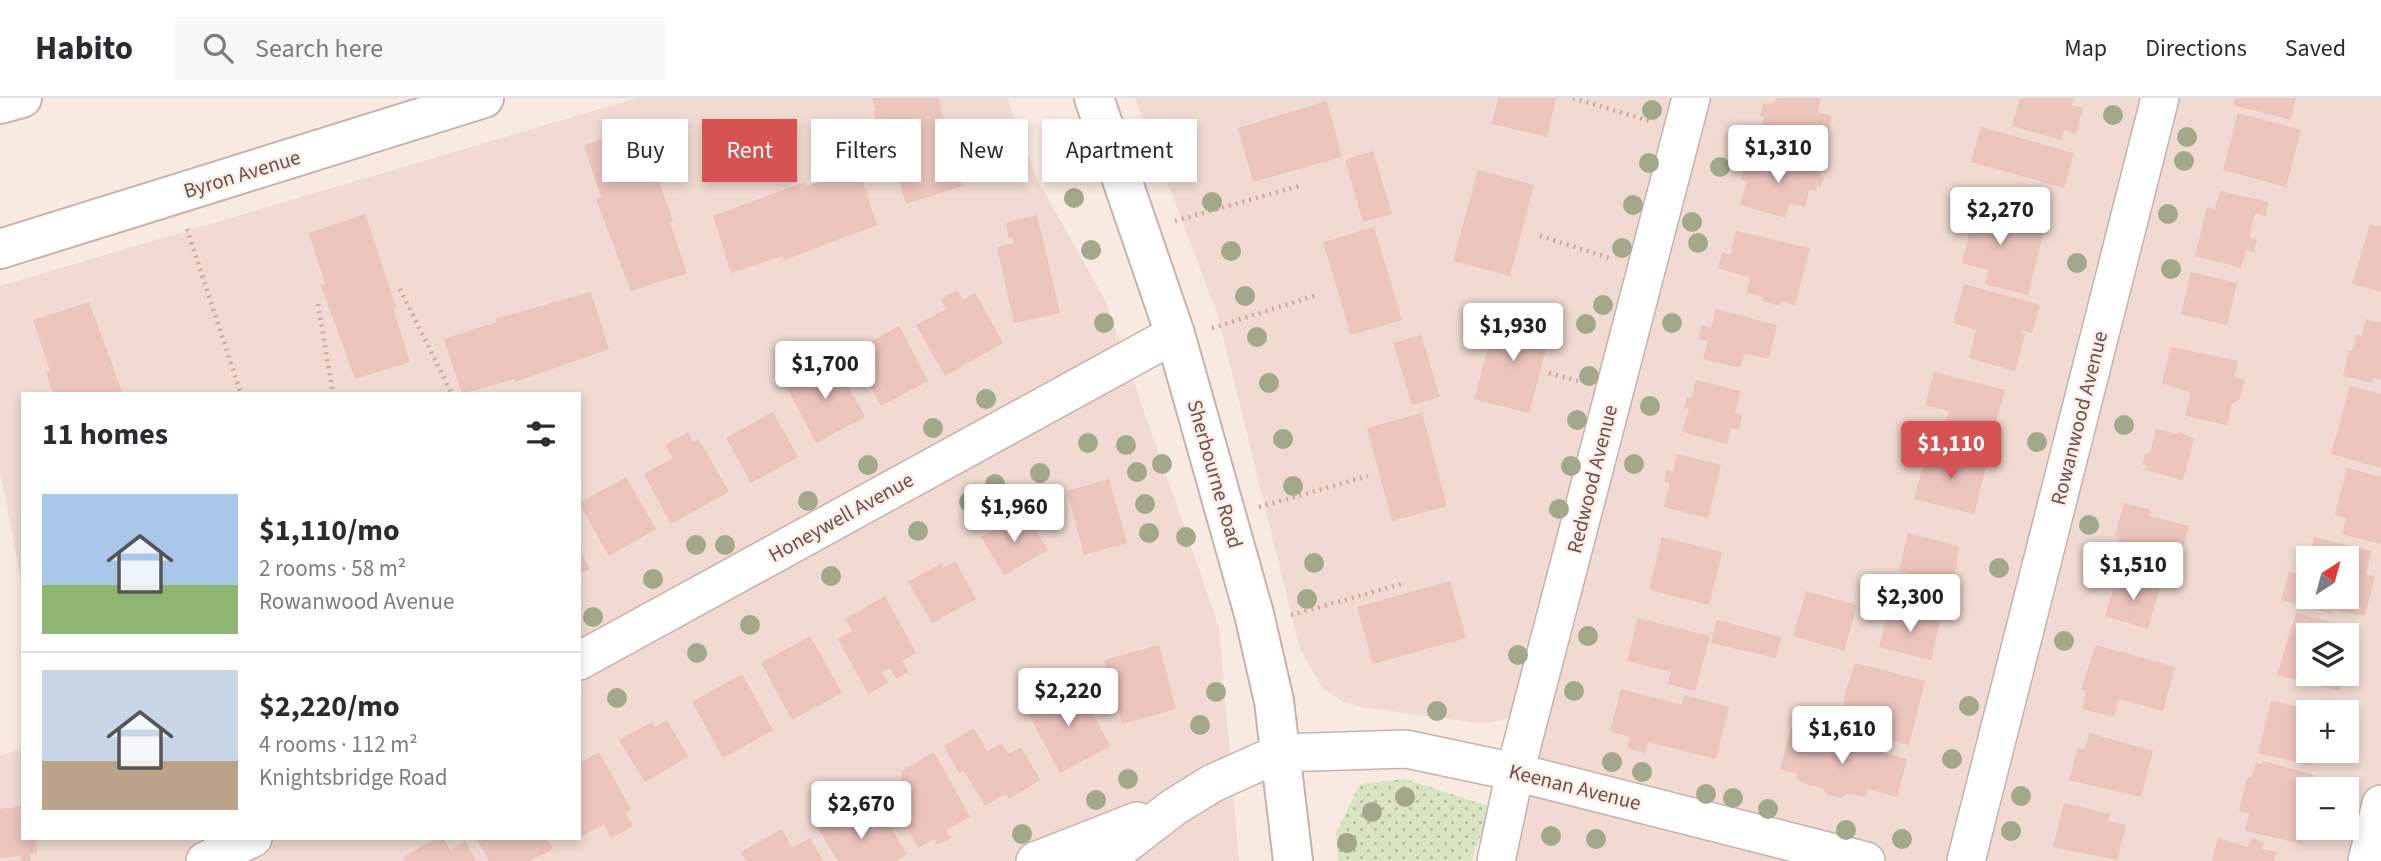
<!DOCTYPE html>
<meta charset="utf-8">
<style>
:root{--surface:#fff;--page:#f7f7f7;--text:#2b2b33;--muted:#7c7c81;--line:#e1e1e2;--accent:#d65354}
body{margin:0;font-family:"Source Sans 3",sans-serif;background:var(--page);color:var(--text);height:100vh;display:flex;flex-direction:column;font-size:26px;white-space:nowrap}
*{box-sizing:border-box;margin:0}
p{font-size:23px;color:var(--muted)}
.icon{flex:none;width:38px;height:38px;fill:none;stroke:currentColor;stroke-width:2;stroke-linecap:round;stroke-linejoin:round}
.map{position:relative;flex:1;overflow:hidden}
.side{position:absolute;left:21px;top:294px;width:560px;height:448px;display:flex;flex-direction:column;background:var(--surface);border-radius:0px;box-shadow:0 4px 10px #0003}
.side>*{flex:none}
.banner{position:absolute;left:602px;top:21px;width:665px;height:63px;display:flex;gap:14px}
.needle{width:46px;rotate:36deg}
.buttons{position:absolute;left:2296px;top:448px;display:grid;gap:14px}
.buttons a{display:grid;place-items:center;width:63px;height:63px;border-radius:0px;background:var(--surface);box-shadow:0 4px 10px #0003;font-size:35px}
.price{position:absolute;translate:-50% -60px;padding:0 16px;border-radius:7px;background:#fff;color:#222;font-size:23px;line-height:46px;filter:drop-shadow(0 2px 4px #0008)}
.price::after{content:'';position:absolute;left:50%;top:42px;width:21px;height:16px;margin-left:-10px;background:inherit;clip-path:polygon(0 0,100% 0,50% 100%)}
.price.current{background:var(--accent);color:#fff}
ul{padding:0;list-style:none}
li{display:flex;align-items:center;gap:21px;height:175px;padding:0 21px}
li+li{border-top:2px solid var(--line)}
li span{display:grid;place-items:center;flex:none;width:196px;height:140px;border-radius:0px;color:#555}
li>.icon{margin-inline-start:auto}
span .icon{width:84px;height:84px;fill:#fffc;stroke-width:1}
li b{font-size:30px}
h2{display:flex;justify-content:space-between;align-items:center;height:84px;padding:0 21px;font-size:30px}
.tag{padding:0 24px;border-radius:0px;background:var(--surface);box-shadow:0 4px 10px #0003;font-size:24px;line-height:63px}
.tag.current{background:var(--accent);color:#fff}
header{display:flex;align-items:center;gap:42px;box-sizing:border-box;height:98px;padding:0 35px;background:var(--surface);border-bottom:2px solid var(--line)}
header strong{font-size:33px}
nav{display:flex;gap:38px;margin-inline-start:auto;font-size:24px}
.search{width:490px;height:63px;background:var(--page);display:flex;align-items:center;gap:18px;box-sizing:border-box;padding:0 24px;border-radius:0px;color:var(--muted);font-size:26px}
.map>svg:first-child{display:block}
.residential{fill:#f0dad1;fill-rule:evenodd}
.grass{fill:url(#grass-dots)}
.building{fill:#ebc4bc}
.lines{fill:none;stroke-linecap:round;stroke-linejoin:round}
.minor-casing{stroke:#c8b1aa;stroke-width:40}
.tertiary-casing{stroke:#c8b1aa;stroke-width:42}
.secondary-casing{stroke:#cdb1aa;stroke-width:42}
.path{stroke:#cfa7a0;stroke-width:4.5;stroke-dasharray:2 5;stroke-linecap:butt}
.minor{stroke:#fff;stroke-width:37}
.tertiary{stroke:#fff;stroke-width:38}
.secondary{stroke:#fff;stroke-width:38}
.tree{fill:#a3a88b}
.labels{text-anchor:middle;stroke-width:5;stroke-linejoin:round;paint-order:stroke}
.street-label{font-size:21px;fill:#6d4f4b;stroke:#fdefe7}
</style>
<header>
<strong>Habito</strong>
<div class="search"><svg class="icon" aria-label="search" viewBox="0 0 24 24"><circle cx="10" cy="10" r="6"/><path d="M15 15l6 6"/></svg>Search here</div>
<nav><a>Map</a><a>Directions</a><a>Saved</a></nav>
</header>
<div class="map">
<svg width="2381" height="763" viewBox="0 0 2381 763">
<defs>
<pattern id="grass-dots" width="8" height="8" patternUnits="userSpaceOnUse" patternTransform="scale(1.75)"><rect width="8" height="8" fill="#d8e4c2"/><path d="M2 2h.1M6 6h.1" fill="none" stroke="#b3bba0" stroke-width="1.8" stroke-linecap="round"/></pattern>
</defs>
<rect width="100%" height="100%" fill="#f9eae1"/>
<!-- residential -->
<g class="residential">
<polygon points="637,0 1007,0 1037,81 1106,204 1219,529 1239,763 0,763 0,657 23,651 23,740 579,740 579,296 23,296 23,492 0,372 0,188"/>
<path d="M 1135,0 L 2381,0 L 2381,763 L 1496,763 L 1530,615 L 1484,626 L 1362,609 L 1344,604 L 1323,591 L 1300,551 L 1217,215 ZM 2308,460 L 2347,460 L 2347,499 L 2308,499 ZM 2308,537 L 2347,537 L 2347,576 L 2308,576 ZM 2308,614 L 2347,614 L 2347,653 L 2308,653 ZM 2308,691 L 2347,691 L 2347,730 L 2308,730 Z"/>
</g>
<!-- grass -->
<polygon class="grass" points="1405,681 1491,709 1471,763 1338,763 1336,735 1360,686"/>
<!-- building -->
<g class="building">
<polygon points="872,0 938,0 962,88 906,106 890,53 886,55 873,13 876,12"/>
<polygon points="1498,0 1556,0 1547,39 1492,26"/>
<polygon points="1777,0 1821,0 1818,14 1832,18 1827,41 1812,37 1809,48 1760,36 1764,19 1760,18 1763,6 1775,5"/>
<polygon points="2020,0 2074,0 2072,7 2083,10 2076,36 2064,32 2061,42 2012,28"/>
<polygon points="2235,0 2296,0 2291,22 2233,7"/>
<polygon points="1327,3 1342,59 1253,84 1238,30"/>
<polygon points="2238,15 2301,32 2286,89 2223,72"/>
<polygon points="639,29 673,122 670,124 687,175 631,193 596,101 601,99 584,47"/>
<polygon points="1981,29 2074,55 2064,90 1971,64"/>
<polygon points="1373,53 1392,116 1363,124 1345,62"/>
<polygon points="1754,55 1821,73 1819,78 1824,79 1821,88 1817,87 1816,93 1809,92 1805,109 1790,105 1785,120 1740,107 1747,83 1741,82 1744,71 1749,72"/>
<polygon points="859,72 877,127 784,162 783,158 731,175 713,118 805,84 806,88"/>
<polygon points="1478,72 1534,87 1510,178 1453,163"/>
<polygon points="2220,93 2269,104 2265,118 2255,115 2249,140 2257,142 2254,154 2246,152 2241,170 2195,158 2207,109 2215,111"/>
<polygon points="1957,106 2045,128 2028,197 1985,186 1989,172 1962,165 1969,136 1950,131"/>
<polygon points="365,116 396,209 393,210 410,264 355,281 321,187 325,186 309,135"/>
<polygon points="1037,117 1060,215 1014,225 997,149 1014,145 1013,140 1009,141 1006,125"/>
<polygon points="2370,126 2381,129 2381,194 2352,186"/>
<polygon points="1374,129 1402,222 1351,237 1323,144"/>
<polygon points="1736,133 1810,150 1795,207 1781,203 1780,208 1762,203 1763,199 1747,195 1750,180 1718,170 1722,154 1730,157"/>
<polygon points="2191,174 2237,185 2227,227 2181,216"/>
<polygon points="1964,186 2040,207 2032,235 2021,232 2021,235 2025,236 2015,273 1969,260 1976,232 1953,225"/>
<polygon points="957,192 963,202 975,195 1003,245 945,278 916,227 946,211 941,201"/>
<polygon points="591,194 609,251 515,284 514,281 462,296 444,241 497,224 495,221"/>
<polygon points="89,204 123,296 53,296 46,274 50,273 33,222"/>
<polygon points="1716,211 1777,227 1769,261 1744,255 1740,270 1703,261 1708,243 1698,241 1702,227 1711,230"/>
<polygon points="1498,214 1552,229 1529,315 1474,301"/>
<polygon points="2366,221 2381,225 2381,282 2373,280 2372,285 2343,278 2349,252 2352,253 2357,237 2362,238"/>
<polygon points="899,228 928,283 881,308 851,254"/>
<polygon points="1421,237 1440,299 1412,307 1393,245"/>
<polygon points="2171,249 2238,263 2234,279 2245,282 2240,301 2232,306 2227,327 2185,318 2191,295 2162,285"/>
<polygon points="833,260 865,319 816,345 785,286"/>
<polygon points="1934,274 2005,292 1995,327 1988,325 1983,344 1942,332 1950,313 1925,307"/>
<polygon points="1696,282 1741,293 1735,315 1742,317 1739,332 1731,330 1727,346 1682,334 1689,311 1684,309 1687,299 1691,300"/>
<polygon points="2350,288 2381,296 2381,370 2331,356"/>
<polygon points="773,314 798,359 751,385 726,340"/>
<polygon points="1422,315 1447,408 1392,423 1367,330"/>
<polygon points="2156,331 2177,336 2178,333 2194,341 2183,382 2145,372 2146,367 2142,367 2145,355 2150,356"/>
<polygon points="688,334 693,344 697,341 701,345 729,394 671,426 644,376 673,360 665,347"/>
<polygon points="1928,350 1987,366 1974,416 1914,401"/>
<polygon points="1677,356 1721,367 1708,420 1664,409 1670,384 1664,383 1667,372 1673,374"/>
<polygon points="2347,370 2381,379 2381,446 2342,436 2346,420 2335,417"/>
<polygon points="626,379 656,431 609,458 579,405"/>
<polygon points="1109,381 1127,445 1084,457 1067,393"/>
<polygon points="2124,405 2151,412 2149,418 2189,428 2179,465 2117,448 2119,439 2115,438"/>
<polygon points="1025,414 1048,452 1004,477 981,439"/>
<polygon points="1908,435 1959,448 1955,477 1952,477 1949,486 1899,473"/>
<polygon points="1662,439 1722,454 1709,507 1649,492"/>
<polygon points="2314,439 2372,453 2366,477 2375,478 2365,518 2333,512 2332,516 2281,502 2289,474 2304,478 2307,464 2308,499 2347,499 2347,460 2309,460"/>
<polygon points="579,451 590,471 579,476"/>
<polygon points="956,464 976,501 932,525 908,484 941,465 943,470"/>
<polygon points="2118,476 2160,489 2148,531 2105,518"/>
<polygon points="1450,483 1466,540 1373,566 1357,509"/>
<polygon points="1806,493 1857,507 1844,553 1793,538"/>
<polygon points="885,498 916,555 902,563 908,574 896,581 890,570 882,574 888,585 868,596 838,541 852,533 845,521"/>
<polygon points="1889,510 1940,523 1931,562 1879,549"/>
<polygon points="2296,515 2352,529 2348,547 2347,537 2308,537 2308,576 2343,576 2339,593 2277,577"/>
<polygon points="1638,520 1710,538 1695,593 1668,586 1671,574 1627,563"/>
<polygon points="1717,522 1781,539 1776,560 1711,545"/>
<polygon points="810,538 842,595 792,622 761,565"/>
<polygon points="1159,547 1176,611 1122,626 1104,562"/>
<polygon points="2096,547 2175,569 2163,613 2119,601 2114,619 2082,611 2086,593 2081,591"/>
<polygon points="1855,565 1925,583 1909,647 1839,629 1845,603 1843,600"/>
<polygon points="742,576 773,632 723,660 692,604"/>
<polygon points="1077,586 1110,648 1060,675 1027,613"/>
<polygon points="1621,591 1681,607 1684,597 1729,609 1716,661 1648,644 1645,655 1627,650 1630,639 1610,633"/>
<polygon points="2271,603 2318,613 2308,614 2308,653 2315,653 2311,668 2258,655"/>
<polygon points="667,622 688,659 645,684 619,642 652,624 655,629"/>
<polygon points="974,630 987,653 1002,645 1008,656 1021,649 1040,682 1009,701 1006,696 985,708 964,673 959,675 944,648"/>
<polygon points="1791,630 1907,661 1897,699 1868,691 1865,699 1848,695 1841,700 1827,697 1823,690 1806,686 1797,681 1798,676 1780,671"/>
<polygon points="2089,635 2153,653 2141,699 2069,682 2078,650 2085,652"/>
<polygon points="599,654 631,711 625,714 633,728 611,740 604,726 582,738 579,734 579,665"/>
<polygon points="934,654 970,719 946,732 951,740 937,747 934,741 918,750 896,710 908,704 899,688 903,672"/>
<polygon points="2263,663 2315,677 2312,691 2308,691 2308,722 2302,746 2245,733 2249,716 2239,713 2247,679 2251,680 2256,665 2262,666"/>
<polygon points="2064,705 2110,716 2108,723 2126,727 2117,762 2053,749"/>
<polygon points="23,708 23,740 36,740 37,755 30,756 31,763 21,763 20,758 0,760 0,711"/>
<polygon points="837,714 846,730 867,719 873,731 887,723 907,756 896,763 838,763 815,726"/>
<polygon points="782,731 792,750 810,740 823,763 746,763 741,754"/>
<polygon points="437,740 443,740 450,752 465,743 476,763 405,763 403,759"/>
<polygon points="476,740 547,740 553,751 530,763 489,763"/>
<polygon points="2218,740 2248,749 2251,740 2264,744 2262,751 2276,754 2274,763 2212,763"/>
</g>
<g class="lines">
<defs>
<g id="minor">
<polyline points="579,563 1175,236"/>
<polyline points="205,763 253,740"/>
<polyline points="1035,763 1137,723"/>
<polyline points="1104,763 1174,709 1213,685 1280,655 1406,651 1515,674 1866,763"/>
<polyline points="1496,763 1515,674 1691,0"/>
<polyline points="1966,763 2160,0"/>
<polyline points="2367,763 2381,706"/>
</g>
<g id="tertiary">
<polyline points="1094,0 1175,236 1254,516 1274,603 1293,763"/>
<polyline points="0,151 484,0"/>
</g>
<polyline id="secondary" points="0,6 22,0"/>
</defs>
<!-- minor casing -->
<use href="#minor" class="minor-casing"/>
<!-- tertiary casing -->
<use href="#tertiary" class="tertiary-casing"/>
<!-- secondary casing -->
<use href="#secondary" class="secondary-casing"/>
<!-- path -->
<g class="path">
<polyline points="1573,0 1650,23"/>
<polyline points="1175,123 1299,88"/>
<polyline points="187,131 241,296"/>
<polyline points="1540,138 1613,161"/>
<polyline points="400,191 452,296"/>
<polyline points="318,206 333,296"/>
<polyline points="1212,230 1317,197"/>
<polyline points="1549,275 1582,284"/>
<polyline points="1259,409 1368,378"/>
<polyline points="1291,517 1405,485"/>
</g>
<!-- minor -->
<use href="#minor" class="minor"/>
<!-- tertiary -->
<use href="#tertiary" class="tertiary"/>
<!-- secondary -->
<use href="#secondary" class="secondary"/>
</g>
<!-- trees -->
<g class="tree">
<circle cx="1652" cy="12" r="10"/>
<circle cx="2113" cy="17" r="10"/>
<circle cx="2187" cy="39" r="10"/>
<circle cx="2184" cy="63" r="10"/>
<circle cx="1649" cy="65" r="10"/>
<circle cx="1720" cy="69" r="10"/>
<circle cx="1181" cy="70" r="10"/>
<circle cx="1074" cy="100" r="10"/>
<circle cx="1212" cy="104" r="10"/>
<circle cx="1633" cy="107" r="10"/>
<circle cx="2168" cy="116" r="10"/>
<circle cx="1692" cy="124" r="10"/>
<circle cx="1698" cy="145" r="10"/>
<circle cx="1622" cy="150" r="10"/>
<circle cx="1091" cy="152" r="10"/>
<circle cx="1231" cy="153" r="10"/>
<circle cx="2077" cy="165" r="10"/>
<circle cx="2171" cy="171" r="10"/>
<circle cx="1245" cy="198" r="10"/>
<circle cx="1603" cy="207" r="10"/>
<circle cx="1104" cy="225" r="10"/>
<circle cx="1672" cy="225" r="10"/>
<circle cx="1586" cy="226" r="10"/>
<circle cx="1257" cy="239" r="10"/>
<circle cx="1589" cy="278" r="10"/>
<circle cx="1269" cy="285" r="10"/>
<circle cx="986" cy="301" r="10"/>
<circle cx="1650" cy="308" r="10"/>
<circle cx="1577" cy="322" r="10"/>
<circle cx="2124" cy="327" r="10"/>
<circle cx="933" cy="330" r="10"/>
<circle cx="1283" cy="341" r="10"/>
<circle cx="2037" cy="344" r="10"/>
<circle cx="1088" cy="345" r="10"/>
<circle cx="1126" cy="347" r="10"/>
<circle cx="1162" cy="366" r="10"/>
<circle cx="1634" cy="366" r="10"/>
<circle cx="868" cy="367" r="10"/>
<circle cx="1571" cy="368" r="10"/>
<circle cx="1137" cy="374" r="10"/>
<circle cx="1040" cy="375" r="10"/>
<circle cx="995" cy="386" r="10"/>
<circle cx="1293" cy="388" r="10"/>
<circle cx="808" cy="403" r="10"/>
<circle cx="969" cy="404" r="10"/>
<circle cx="1145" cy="406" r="10"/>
<circle cx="1559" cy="411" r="10"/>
<circle cx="2089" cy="427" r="10"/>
<circle cx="918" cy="433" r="10"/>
<circle cx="1149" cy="435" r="10"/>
<circle cx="1186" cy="439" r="10"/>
<circle cx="696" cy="447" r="10"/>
<circle cx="725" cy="447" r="10"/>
<circle cx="1314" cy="465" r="10"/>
<circle cx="1999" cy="470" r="10"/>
<circle cx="831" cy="478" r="10"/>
<circle cx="653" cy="481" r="10"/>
<circle cx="1307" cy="501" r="10"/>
<circle cx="593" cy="519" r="10"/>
<circle cx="750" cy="527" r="10"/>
<circle cx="1588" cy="538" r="10"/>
<circle cx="2064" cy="543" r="10"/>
<circle cx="697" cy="555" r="10"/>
<circle cx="1518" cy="557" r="10"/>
<circle cx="1574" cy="593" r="10"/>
<circle cx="1216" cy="594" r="10"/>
<circle cx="617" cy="600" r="10"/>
<circle cx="1969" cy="608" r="10"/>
<circle cx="1437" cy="613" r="10"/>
<circle cx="1200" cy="627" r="10"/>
<circle cx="1952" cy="661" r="10"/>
<circle cx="1612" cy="664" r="10"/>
<circle cx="1642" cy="674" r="10"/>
<circle cx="1128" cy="681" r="10"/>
<circle cx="1706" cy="696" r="10"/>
<circle cx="2021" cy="698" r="10"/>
<circle cx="1405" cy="699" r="10"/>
<circle cx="1733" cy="700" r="10"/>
<circle cx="1096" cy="702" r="10"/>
<circle cx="1768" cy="711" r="10"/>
<circle cx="1372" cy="714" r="10"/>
<circle cx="1846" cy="732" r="10"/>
<circle cx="2011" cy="733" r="10"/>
<circle cx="1022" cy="736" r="10"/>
<circle cx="1551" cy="738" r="10"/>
<circle cx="1596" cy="741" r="10"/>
<circle cx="1902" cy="741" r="10"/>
<circle cx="1347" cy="745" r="10"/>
</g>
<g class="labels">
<!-- street labels -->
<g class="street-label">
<text transform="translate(242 76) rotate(-17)" y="7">Byron Avenue</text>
<text transform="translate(2079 320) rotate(-76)" y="7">Rowanwood Avenue</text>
<text transform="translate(1215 376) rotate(74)" y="7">Sherbourne Road</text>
<text transform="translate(1592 381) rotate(-76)" y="7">Redwood Avenue</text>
<text transform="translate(841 419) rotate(-29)" y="7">Honeywell Avenue</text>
<text transform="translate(1575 689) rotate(14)" y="7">Keenan Avenue</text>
</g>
</g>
</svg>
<div class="buttons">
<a><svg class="needle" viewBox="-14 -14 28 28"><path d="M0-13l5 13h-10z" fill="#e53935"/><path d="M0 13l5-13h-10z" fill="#7c7c81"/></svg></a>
<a><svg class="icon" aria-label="layers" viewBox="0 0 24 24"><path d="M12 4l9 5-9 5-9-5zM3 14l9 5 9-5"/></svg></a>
<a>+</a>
<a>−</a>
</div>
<b class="price" style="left:1778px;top:87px">$1,310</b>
<b class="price" style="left:2000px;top:149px">$2,270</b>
<b class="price" style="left:1513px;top:265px">$1,930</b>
<b class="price" style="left:825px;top:303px">$1,700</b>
<b class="price current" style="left:1951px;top:383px">$1,110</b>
<b class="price" style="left:1014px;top:446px">$1,960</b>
<b class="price" style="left:2133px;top:504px">$1,510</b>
<b class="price" style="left:1910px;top:536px">$2,300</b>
<b class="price" style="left:1068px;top:630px">$2,220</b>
<b class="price" style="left:1842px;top:668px">$1,610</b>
<b class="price" style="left:861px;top:743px">$2,670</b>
<div class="banner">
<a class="tag">Buy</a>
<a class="tag current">Rent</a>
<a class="tag">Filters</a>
<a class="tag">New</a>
<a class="tag">Apartment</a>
</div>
<section class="side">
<h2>11 homes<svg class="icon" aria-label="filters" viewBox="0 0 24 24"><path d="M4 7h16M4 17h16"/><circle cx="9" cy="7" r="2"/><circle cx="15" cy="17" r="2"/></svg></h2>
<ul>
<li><span style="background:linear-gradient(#a9c7e8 65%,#8fb573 0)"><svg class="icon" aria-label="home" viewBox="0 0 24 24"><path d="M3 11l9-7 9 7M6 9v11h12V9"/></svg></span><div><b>$1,110/mo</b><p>2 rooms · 58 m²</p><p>Rowanwood Avenue</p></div></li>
<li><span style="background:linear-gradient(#c9d6e8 65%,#b9a48a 0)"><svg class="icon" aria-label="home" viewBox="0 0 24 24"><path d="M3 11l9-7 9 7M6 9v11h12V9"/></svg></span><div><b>$2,220/mo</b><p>4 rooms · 112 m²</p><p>Knightsbridge Road</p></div></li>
</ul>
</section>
</div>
